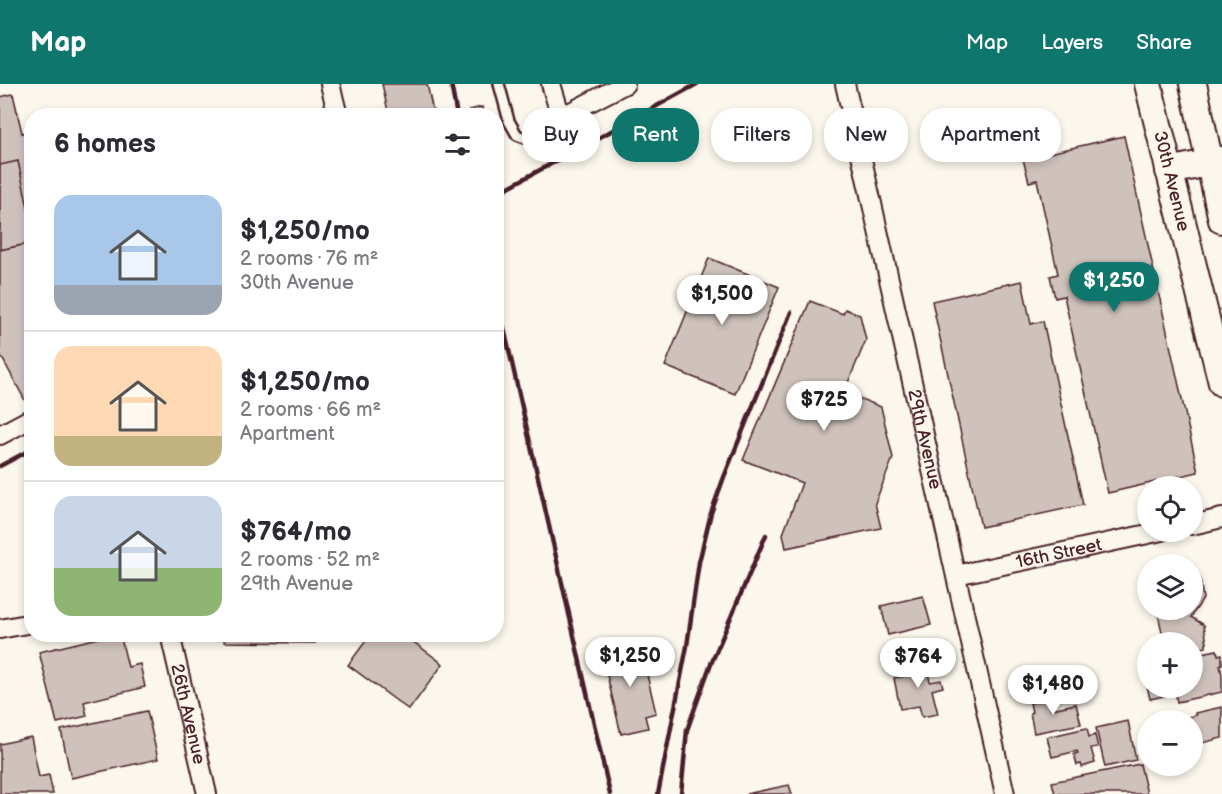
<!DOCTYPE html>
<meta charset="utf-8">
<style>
:root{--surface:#fff;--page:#f2f2f3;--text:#2b2b33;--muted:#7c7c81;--line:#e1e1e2;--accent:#0f766e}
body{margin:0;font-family:"Balsamiq Sans",sans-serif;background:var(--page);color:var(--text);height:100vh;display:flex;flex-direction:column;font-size:22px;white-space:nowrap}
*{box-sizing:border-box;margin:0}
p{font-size:20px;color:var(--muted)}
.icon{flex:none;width:33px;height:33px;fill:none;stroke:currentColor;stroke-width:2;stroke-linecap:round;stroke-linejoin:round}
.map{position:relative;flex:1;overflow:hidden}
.side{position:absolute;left:24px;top:24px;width:480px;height:534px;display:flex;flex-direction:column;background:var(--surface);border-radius:24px;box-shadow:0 3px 9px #0003}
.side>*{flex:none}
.guide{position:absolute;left:522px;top:24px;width:570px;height:54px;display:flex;gap:12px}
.buttons{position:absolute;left:1137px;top:392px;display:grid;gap:12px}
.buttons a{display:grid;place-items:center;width:66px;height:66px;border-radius:50%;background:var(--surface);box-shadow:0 3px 9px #0003;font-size:30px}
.price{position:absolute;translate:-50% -51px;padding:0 14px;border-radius:21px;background:#fff;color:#222;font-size:20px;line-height:39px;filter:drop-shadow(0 2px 3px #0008)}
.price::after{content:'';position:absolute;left:50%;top:36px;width:18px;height:14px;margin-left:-9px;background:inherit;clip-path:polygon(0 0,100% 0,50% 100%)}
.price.current{background:var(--accent);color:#fff}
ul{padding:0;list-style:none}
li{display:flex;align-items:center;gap:18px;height:150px;padding:0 30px}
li+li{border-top:2px solid var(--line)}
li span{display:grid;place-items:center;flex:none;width:168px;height:120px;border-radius:18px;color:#555}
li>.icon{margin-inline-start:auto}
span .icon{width:72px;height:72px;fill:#fffc;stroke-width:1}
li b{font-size:26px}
h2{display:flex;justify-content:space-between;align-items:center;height:72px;padding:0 30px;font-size:26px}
.tag{padding:0 21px;border-radius:24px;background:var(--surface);box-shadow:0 3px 9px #0003;font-size:21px;line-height:54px}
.tag.current{background:var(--accent);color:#fff}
header{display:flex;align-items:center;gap:36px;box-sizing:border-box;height:84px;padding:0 30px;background:var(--accent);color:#fff}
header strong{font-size:28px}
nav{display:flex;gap:33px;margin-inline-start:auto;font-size:21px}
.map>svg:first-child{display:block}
.building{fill:#cfc2bc;stroke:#4a1f2b;stroke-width:1.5}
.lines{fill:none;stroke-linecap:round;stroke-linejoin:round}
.lane-casing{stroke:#4a1f2b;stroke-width:14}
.street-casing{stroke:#4a1f2b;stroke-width:22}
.secondary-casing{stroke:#4a1f2b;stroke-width:30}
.lane{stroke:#fbf7ec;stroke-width:9}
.street{stroke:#fbf7ec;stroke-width:18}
.secondary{stroke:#fbf7ec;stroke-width:26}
.rail{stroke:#4a1f2b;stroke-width:4.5}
.labels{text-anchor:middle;stroke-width:4.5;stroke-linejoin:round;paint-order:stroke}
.street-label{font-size:18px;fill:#4a1f2b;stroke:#fbf7ec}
</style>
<header>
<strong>Map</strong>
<nav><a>Map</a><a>Layers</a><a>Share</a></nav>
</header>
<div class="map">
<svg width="1222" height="710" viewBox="0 0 1222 710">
<rect width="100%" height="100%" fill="#fbf7ec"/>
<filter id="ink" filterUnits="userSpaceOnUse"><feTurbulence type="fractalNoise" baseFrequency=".0167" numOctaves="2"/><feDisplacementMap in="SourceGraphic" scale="12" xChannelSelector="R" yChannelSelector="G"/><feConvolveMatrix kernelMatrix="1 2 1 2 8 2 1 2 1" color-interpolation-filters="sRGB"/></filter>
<g filter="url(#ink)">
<!-- building -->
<g class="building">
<polygon points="382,0 427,0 434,32 389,32"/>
<polygon points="13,10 22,49 32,47 32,159 0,166 0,13"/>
<polygon points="482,23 484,32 470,32 469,26"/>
<polygon points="1124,52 1198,388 1108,409 1064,212 1055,214 1050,192 1058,190 1037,96 1029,98 1023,75"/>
<polygon points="18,77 32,142 32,159 0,166 0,81"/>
<polygon points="32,159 32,320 28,322 0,270 0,166"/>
<polygon points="709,174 779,203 735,310 665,282"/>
<polygon points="1022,197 1031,240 1043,237 1083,421 981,443 932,217"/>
<polygon points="810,217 843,230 845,225 860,231 866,256 844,308 881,323 893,374 875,419 881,444 786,464 783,450 802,399 743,376"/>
<polygon points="1200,494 1203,515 1191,533 1204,541 1207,559 1206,559 1206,563 1192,566 1192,558 1164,558 1157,525 1192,525 1192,495"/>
<polygon points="923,512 931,541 888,551 881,522"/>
<polygon points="115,550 120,550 128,583 140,580 145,603 84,618 87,632 57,639 39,568"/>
<polygon points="224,550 315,550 315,559 224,558"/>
<polygon points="371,550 403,550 443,580 409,626 348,581"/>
<polygon points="640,561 656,629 645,632 648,644 621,650 602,570"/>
<polygon points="1217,566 1218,571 1222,570 1222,580 1220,581 1222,591 1222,608 1177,618 1174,603 1192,603 1192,571"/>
<polygon points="925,574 930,598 941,596 943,603 932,606 938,630 922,633 919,622 900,625 894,594 911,591 908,578"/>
<polygon points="1148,583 1148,603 1168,603 1169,611 1150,615 1143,584"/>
<polygon points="1049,615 1051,625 1076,620 1081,640 1034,649 1030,629 1032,628 1030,619"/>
<polygon points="1222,623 1222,654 1202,659 1201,657 1194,659 1192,636 1189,636 1188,633 1196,631 1195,629"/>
<polygon points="147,627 158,675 71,694 61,646"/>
<polygon points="1128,637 1136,676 1105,683 1096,644"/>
<polygon points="1087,644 1089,653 1095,651 1098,663 1091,664 1095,679 1082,683 1081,680 1077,681 1074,670 1078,669 1077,667 1052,673 1047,653"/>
<polygon points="31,653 39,693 49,691 53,710 0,710 0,660"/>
<polygon points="1140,680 1147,710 1055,710 1052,698"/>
<polygon points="789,701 792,710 746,710"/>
</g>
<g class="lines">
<defs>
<polyline id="lane" points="499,0 509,37 517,51 525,54 561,33"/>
<g id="street">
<polyline points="330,0 338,32"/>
<polyline points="551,0 561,33 625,0"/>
<path id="s1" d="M 845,0 L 1005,710"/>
<polyline points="0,351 32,334"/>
<polyline points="1192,441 1222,434"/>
<path id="s2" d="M 956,491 L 1162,447"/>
<polyline points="0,545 32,539"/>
<path id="s3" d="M 170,550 L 207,710"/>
</g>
<g id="secondary">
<path id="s4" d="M 1148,0 L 1222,299"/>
<polyline points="1193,0 1222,136"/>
<polyline points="1169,87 1222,76"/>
</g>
</defs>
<!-- lane casing -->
<use href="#lane" class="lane-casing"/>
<!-- street casing -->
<use href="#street" class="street-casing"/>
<!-- secondary casing -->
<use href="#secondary" class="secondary-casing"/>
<!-- lane -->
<use href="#lane" class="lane"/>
<!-- street -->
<use href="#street" class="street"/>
<!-- secondary -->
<use href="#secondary" class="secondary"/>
<!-- rail -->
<g class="rail">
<polyline points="451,0 457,32"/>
<polyline points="496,110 697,0"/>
<polyline points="496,209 610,710"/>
<polyline points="0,382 32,365"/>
<polyline points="658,710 687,562 699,478 711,429 724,393 791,228"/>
<polyline points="681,710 687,646 710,582 766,451"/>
</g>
</g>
</g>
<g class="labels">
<!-- street labels -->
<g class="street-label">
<text dy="6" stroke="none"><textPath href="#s4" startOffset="100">30th Avenue</textPath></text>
<text dy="6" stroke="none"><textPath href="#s1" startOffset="364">29th Avenue</textPath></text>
<text dy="6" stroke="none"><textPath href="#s2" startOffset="105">16th Street</textPath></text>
<text dy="6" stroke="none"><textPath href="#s3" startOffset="82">26th Avenue</textPath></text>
</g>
</g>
</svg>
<div class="buttons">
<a><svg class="icon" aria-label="locate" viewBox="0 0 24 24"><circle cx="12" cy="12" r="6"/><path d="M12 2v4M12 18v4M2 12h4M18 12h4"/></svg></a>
<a><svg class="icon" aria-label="layers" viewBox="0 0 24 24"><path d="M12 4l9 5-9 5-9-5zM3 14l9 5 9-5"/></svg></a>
<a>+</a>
<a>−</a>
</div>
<b class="price current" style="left:1114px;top:229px">$1,250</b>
<b class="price" style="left:722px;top:242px">$1,500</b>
<b class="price" style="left:824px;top:348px">$725</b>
<b class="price" style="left:630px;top:604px">$1,250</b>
<b class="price" style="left:918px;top:605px">$764</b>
<b class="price" style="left:1053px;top:632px">$1,480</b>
<div class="guide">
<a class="tag">Buy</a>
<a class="tag current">Rent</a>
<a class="tag">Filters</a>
<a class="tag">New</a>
<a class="tag">Apartment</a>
</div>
<section class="side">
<h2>6 homes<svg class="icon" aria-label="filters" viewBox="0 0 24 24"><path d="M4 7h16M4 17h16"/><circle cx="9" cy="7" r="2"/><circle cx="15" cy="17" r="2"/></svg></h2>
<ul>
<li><span style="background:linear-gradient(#a9c7e8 75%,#9aa5b1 0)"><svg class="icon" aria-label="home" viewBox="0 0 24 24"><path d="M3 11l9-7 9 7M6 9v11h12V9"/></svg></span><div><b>$1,250/mo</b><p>2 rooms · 76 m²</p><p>30th Avenue</p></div></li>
<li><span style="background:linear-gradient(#ffd9b3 75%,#c2b280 0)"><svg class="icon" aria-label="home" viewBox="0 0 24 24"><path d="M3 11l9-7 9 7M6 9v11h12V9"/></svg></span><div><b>$1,250/mo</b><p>2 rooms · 66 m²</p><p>Apartment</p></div></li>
<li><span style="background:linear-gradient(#c9d6e8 60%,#8fb573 0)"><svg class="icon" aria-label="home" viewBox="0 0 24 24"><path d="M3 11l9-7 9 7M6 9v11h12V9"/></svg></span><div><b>$764/mo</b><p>2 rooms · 52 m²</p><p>29th Avenue</p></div></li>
</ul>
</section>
</div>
